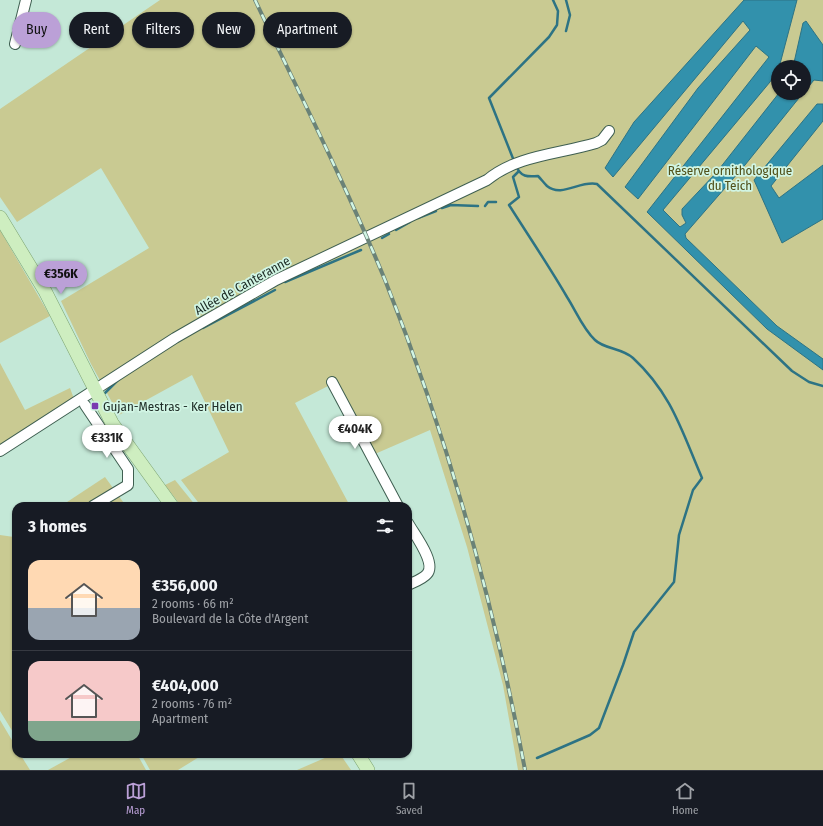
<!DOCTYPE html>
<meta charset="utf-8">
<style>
:root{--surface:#171b24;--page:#242831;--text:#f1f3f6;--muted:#9ea1a6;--line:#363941;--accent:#bba0d7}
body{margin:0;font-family:"Fira Sans Condensed",sans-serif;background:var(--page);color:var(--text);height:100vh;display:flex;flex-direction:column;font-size:15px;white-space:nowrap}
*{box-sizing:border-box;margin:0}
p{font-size:13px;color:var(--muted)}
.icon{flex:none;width:22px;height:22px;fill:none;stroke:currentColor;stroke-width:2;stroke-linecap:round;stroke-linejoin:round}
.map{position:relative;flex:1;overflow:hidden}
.side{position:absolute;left:12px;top:502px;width:400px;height:256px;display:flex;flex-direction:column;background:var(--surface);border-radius:12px;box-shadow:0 1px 3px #0004}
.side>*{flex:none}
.hud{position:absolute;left:12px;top:12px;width:400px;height:36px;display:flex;gap:8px}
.tools{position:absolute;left:771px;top:60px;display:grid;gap:8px}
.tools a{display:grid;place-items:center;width:40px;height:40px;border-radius:50%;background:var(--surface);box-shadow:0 1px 3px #0004;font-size:20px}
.price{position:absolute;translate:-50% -34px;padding:0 9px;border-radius:14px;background:#fff;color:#222;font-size:13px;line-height:26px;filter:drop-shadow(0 1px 2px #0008)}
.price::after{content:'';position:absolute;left:50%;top:24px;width:12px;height:9px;margin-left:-6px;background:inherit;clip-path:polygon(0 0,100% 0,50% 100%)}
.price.active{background:var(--accent);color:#111}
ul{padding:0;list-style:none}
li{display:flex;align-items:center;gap:12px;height:100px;padding:0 16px}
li+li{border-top:1px solid var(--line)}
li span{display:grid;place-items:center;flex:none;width:112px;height:80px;border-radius:12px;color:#555}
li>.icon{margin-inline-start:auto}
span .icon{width:48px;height:48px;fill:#fffc;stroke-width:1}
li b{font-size:17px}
h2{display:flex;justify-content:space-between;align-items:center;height:48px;padding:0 16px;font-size:17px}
.chip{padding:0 14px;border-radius:18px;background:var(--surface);box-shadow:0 1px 3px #0004;font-size:14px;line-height:36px}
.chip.active{background:var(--accent);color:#111}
.dock{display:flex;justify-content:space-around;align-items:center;height:56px;border-top:1px solid var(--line);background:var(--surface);font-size:11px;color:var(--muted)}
.dock a{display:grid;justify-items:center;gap:2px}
.dock .active{color:var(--accent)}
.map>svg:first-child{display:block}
.green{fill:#c9ca92;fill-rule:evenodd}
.water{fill:#3291ac;stroke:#2d7384}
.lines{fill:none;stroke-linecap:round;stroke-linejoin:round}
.stream{stroke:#2d7384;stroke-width:2.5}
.minor-casing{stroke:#3f5f51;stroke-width:12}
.major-casing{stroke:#7ca370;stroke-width:14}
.minor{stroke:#fff;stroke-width:10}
.major{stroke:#ceeec0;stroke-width:13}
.rail-casing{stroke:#6a8277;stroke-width:4}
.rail{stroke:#d1f5e4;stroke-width:2.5;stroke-dasharray:8;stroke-linecap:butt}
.poi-dot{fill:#793bb1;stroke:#d1f5e4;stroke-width:1.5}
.labels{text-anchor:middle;stroke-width:3.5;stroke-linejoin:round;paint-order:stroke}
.park-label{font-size:13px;fill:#51511a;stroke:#d1f5e4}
.street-label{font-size:13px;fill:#202e28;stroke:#d1f5e4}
.poi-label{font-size:13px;fill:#202e28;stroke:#d1f5e4;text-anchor:start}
</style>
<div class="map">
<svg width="823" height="770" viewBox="0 0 823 770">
<rect width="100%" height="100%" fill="#c4e8d7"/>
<!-- green -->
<g class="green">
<path d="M 160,0 L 823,0 L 823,770 L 518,770 L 503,685 L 467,547 L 430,430 L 368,457 L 328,386 L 295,403 L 350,506 L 201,506 L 181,480 L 229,452 L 192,375 L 119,415 L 91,364 L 61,301 L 149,248 L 101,168 L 17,222 L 0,197 L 0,109 ZM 778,67 L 804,67 L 804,93 L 778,93 Z"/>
<polygon points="0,230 50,316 0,343"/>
<polygon points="0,363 25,410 70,388 74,399 0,449"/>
<polygon points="105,477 126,506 61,506"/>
<polygon points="175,480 196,506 181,506 165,485"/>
<polygon points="0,535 14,537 16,535 16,737 0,711"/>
<polygon points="0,720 16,747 16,754 20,754 30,770 0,770"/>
<polygon points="77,754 137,754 146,770 48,770"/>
<polygon points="141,754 204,754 178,770 150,770"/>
<polygon points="334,754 340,754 351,770 297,770"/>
</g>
<!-- water -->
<g class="water">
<polygon points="744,0 797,0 780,64 770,82 663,210 680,227 686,223 682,215 682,209 716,173 779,93 803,93 745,165 685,234 686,238 777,326 823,359 823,370 767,329 647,212 769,57 756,46 638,199 625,187 698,88 750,30 743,21 613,177 605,168 634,122"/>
<polygon points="806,21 823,45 823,81 814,80 804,92 804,67 793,67 803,23"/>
<polygon points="817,104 823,104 823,121 771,186 779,198 823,165 823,219 782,243 754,180"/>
</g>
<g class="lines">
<!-- stream -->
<g class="stream">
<polyline points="566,0 570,15 566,31"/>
<polyline points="514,161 489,98 549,37 557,25 558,11 553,0"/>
<path d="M 516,166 C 521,177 527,177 538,176 C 541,179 544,183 547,186 C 562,198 580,180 597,184 L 792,371 L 809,382 L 823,386"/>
<path d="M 518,172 L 513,177 L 519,197 L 509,205 C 528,235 549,266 567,297 C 576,311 583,329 595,340 C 604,349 622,348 633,358 C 672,394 682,432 702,478 L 693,490 L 679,535 L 674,582 L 634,632 L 623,665 L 599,728 L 590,735 L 537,758"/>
<polyline points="485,206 488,202 496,202"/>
<polyline points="442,208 451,205 478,206"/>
<polyline points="418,218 436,211"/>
<polyline points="396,230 410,222"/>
<polyline points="382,238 389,234"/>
<polyline points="285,282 361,250"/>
<polyline points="203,328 275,290"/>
<polyline points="105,393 119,379"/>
</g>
<defs>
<g id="minor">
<polyline points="15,44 26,0"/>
<polyline points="332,382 398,506"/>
<polyline points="85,405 128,469 128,485 93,506"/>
<path d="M 0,451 L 175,338 L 276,280 L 487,180 C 517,155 560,154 596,143 L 602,140 L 609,131"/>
<path d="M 408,523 C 414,534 437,563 427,574 C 423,579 414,582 408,585"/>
</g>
<g id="major">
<polyline points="0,217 45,291 112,423 172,506"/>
<polyline points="358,754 368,770"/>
</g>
</defs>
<!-- minor casing -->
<use href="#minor" class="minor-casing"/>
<!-- major casing -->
<use href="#major" class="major-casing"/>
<!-- minor -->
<use href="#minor" class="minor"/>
<!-- major -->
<use href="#major" class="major"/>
<defs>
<path id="rail" d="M 255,0 C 299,93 346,185 385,280 C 448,438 494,603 525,770"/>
</defs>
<!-- rail casing -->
<use href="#rail" class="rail-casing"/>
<!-- rail -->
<use href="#rail" class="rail"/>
</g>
<!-- markers -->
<rect class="poi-dot" x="91" y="402" width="8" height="8" rx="2"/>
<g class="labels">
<!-- park labels -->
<g class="park-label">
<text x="730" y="175">Réserve ornithologique<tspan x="730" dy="15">du Teich</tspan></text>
</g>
<!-- street labels -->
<g class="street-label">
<text transform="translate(242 285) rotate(-29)" y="5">Allée de Canteranne</text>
</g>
<!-- poi labels -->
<g class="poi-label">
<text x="103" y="411">Gujan-Mestras - Ker Helen</text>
</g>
</g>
</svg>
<div class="tools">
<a><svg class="icon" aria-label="locate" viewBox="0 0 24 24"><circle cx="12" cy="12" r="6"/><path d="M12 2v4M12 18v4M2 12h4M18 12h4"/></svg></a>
</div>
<b class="price active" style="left:61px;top:295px">€356K</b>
<b class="price" style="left:355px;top:450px">€404K</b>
<b class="price" style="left:107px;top:459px">€331K</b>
<div class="hud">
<a class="chip active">Buy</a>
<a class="chip">Rent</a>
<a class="chip">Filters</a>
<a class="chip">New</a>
<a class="chip">Apartment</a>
</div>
<section class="side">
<h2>3 homes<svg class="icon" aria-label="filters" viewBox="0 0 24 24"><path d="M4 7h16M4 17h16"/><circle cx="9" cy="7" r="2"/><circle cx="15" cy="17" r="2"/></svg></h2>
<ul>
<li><span style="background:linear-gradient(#ffd9b3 60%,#9aa5b1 0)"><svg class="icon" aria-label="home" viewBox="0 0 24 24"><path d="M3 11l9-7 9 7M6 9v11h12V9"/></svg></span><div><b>€356,000</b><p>2 rooms · 66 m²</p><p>Boulevard de la Côte d'Argent</p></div></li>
<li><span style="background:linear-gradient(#f6c9c9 75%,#7fa58c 0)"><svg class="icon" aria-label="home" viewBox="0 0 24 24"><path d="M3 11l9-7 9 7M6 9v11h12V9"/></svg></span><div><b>€404,000</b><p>2 rooms · 76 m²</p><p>Apartment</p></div></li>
</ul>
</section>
</div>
<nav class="dock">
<a class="active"><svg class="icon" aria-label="map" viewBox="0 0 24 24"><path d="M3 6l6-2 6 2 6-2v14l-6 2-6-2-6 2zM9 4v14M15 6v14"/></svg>Map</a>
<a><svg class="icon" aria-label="saved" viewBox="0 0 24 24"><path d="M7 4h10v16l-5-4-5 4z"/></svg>Saved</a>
<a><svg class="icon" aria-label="home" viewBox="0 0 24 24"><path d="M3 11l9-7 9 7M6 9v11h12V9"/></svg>Home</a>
</nav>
